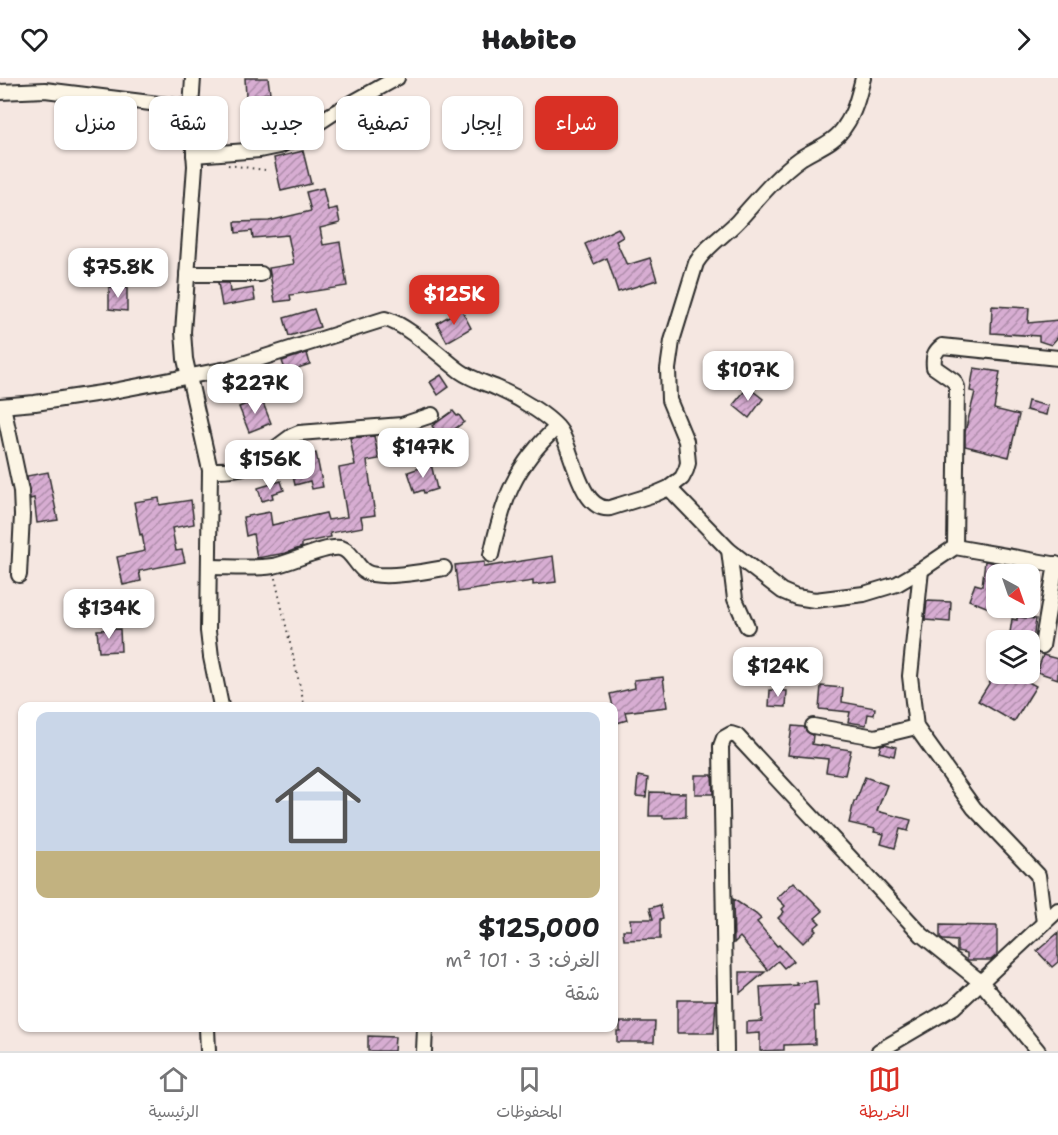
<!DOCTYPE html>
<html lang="ar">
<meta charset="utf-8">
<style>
:root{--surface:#fff;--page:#f2f2f2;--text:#202124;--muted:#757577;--line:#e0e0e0;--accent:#d93025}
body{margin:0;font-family:"Shantell Sans","Playpen Sans Arabic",sans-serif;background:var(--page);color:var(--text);direction:rtl;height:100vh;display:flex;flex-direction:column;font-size:22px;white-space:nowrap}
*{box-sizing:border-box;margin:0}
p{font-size:20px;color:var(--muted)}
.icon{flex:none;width:33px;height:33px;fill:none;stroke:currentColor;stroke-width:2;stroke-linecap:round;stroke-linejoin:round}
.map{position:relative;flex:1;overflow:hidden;direction:ltr}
.drawer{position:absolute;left:18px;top:624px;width:600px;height:330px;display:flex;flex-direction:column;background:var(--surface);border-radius:12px;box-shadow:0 2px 4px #0004;direction:rtl}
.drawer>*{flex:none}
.guide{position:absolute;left:18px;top:18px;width:600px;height:54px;direction:rtl;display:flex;gap:12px}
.needle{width:39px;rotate:140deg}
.fabs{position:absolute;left:986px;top:486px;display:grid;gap:12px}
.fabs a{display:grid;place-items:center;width:54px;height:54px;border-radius:12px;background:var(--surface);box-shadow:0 2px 4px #0004;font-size:30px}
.price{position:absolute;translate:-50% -51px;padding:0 14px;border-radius:12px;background:#fff;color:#222;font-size:20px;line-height:39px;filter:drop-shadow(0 2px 3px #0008)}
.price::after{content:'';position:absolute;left:50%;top:36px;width:18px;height:14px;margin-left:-9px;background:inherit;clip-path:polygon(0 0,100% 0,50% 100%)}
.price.selected{background:var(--accent);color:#fff}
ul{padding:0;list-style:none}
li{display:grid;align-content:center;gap:12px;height:318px;padding:0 18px}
li span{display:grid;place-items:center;height:186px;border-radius:12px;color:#555}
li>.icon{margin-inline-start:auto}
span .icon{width:108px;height:108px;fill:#fffc;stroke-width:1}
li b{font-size:26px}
.pill{padding:0 21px;border-radius:12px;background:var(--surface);box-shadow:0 2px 4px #0004;font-size:21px;line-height:54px}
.pill.selected{background:var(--accent);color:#fff}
header{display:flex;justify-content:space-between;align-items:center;height:78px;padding:0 18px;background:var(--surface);font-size:27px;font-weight:800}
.dock{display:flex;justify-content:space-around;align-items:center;height:84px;border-top:2px solid var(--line);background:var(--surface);font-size:16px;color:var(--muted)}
.dock a{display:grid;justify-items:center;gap:3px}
.dock .selected{color:var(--accent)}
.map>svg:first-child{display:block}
.building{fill:url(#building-hatch);stroke:#2b2b2b;stroke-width:1.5}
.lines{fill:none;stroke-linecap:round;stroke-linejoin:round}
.street-casing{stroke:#2b2b2b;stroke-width:18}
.path{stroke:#2b2b2b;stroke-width:2;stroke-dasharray:1.5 4.5;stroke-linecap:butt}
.street{stroke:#fcf5e5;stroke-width:14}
</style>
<header><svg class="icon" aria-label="forward" viewBox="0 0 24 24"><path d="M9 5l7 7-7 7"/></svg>Habito<svg class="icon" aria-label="heart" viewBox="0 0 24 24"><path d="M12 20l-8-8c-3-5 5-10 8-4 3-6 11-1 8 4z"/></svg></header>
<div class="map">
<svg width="1058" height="973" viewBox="0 0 1058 973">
<defs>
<pattern id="building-hatch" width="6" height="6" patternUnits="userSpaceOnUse" patternTransform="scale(1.5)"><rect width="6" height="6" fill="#d7add2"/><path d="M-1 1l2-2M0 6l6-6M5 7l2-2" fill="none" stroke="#af8dab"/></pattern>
</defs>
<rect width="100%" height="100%" fill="#f5e7e1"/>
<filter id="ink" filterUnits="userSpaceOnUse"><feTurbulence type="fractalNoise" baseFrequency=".0167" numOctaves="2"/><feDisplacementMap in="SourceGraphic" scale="12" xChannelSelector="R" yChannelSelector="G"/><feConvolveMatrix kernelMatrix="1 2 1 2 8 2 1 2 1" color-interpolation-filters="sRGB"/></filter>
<g filter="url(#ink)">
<!-- building -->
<g class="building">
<polygon points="245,0 268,0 270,15 246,19"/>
<polygon points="303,73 311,106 281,113 274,80"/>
<polygon points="323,110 328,132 337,130 340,145 320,150 323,167 340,164 347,208 290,217 291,222 275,224 269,190 294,186 288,157 253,160 252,153 236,155 235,144 269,143 311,133 306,114"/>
<polygon points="618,150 623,159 616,163 627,187 650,180 657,202 618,214 607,180 594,186 585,166"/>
<polygon points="218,205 229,205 230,214 253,210 255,222 222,228"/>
<polygon points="109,209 127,210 127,233 109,231"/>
<polygon points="992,228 1029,230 1028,245 1058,242 1058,259 1051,267 1039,263 1039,258 991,255"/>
<polygon points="314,231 320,249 289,258 284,240"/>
<polygon points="461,231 471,250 447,264 437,245"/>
<polygon points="307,275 310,286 286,294 282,283"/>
<polygon points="974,290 1000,294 994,331 1019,337 1009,379 965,368 965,354 975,314 970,313"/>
<polygon points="441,297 449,309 438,317 430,304"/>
<polygon points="748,309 763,321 749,340 733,327"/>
<polygon points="261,320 271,345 249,354 239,329"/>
<polygon points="1028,323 1048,328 1046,337 1026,332"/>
<polygon points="453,333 457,338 459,337 464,344 441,361 432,348"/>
<polygon points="374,358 379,381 367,383 375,437 361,439 363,449 330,455 331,459 302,465 302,469 286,475 257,480 253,456 246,458 243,439 270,434 272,447 326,435 328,442 347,439 339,390 355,387 350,360"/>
<polygon points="316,375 323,409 312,411 310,403 295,407 289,380"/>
<polygon points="431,386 437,411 424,415 423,412 415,415 408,394"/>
<polygon points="48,394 58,442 37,445 34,420 30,421 27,398"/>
<polygon points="281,403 284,412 272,416 273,420 262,423 258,410"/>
<polygon points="159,420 160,427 191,422 194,446 172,450 176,473 182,472 185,484 139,493 141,503 123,507 117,479 145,473 142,456 140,457 134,424"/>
<polygon points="553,478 556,504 533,507 533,503 458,514 455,487 484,484 484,489"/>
<polygon points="985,483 1012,488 1010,496 996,496 996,533 969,522 975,506 982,508"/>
<polygon points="1028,491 1039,493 1037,504 1029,503 1029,496 1027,496"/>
<polygon points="927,523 951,524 950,544 925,542"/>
<polygon points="1017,539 1036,541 1033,562 1009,562 1012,541 1017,542"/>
<polygon points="120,551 121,573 99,574 97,552"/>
<polygon points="1043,577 1058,581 1058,601 1037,594"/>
<polygon points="995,596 1014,596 1036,608 1014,644 978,623"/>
<polygon points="663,599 667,629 625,634 627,642 617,645 610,616 635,610 634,602"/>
<polygon points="821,608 843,610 842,624 875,630 874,637 868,636 866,647 848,644 850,634 819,631"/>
<polygon points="770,612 787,613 786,629 769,628"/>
<polygon points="792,648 804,649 807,654 813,657 812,666 851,672 845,697 826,694 828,681 788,677"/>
<polygon points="885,666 896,669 894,678 879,674 881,667"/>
<polygon points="695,697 712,697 713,716 695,716"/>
<polygon points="638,698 648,700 646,719 636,718"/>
<polygon points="865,699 887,707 877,733 911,742 908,753 900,751 895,770 881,766 884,756 874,754 875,751 849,745 854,723 856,723"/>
<polygon points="650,714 686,715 686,739 663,740 663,738 649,738"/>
<polygon points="794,804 823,833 815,840 820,845 814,850 816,852 803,865 778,840 784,834 782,831 785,828 777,820"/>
<polygon points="733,821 756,836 761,841 757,844 777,868 779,867 793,883 784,890 778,883 768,892 740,859 734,865"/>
<polygon points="660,827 663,840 660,841 660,861 624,862 623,852 631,852 630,841 653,841 650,830"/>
<polygon points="940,847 997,848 997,877 991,882 967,882 967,875 957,873 957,863 943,862 940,860"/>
<polygon points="1058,855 1058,884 1052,889 1037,873"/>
<polygon points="740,894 765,894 740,915"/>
<polygon points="816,903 818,928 814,928 815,966 784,967 784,972 760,973 760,955 746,956 746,944 762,943 760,909 798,907 796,905"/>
<polygon points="677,922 716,922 714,955 677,955"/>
<polygon points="620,944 655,944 654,964 617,964 617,953 620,953"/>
<polygon points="368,958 395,959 394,973 368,973"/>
</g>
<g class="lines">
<defs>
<g id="street">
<polyline points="193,0 191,30 195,88 183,254 185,281 210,392 208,553 211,579 221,628"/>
<polyline points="0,14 45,12 191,30"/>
<polyline points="194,77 260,72 279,68 294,61 332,36 397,0"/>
<polyline points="187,196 261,196"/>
<path d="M 0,328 L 35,325 L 108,314 L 227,291 L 385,241 C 407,246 441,279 460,293 C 471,301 485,305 497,310 C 515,318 551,338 561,354 C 573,374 581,434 610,430 L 655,416 L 669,410 L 682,400 L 686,392 L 688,385 L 686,363 L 669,322 L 668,291 L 672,263 L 696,185 C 706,168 725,157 738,143 C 758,121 777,97 801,80 C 816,70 835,65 845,48 C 855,34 859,16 863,0"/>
<polyline points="3,328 21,413 22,437 19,497"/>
<path d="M 210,392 C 256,393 258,382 292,358 L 299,355 L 402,347 L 432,337"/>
<polyline points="669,410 729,472 782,513 796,519 815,522 864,516 897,506 921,492 955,469 1058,487"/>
<path d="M 955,469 L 957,309 L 954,303 L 934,289 C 933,279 934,274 942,268 L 1058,280"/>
<polyline points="729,472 735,521 747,548"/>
<path d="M 491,477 C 503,422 514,388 557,349"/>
<path d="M 209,489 C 230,489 253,491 273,488 C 291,485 323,468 340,470 C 352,472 356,489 366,494 C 380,502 427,493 444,490"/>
<polyline points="1042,568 1056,486"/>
<polyline points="813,648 875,659 916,649 910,598 921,492"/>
<polyline points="916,649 974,730 1038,797 1044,845"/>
<polyline points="207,950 208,973"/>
<polyline points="424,973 425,950"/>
<polyline points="726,973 721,668 724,660 731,656 737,658 922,857 982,905 1038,973"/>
<polyline points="879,973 954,929 1058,832"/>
</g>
</defs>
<!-- street casing -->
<use href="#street" class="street-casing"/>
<!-- path -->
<g class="path">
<polyline points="228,87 265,92"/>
<polyline points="275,500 304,626 308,628"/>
</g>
<!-- street -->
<use href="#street" class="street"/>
</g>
</g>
</svg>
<div class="fabs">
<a><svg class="needle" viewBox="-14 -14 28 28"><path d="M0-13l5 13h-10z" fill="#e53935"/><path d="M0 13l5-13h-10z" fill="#757577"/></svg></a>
<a><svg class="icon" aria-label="layers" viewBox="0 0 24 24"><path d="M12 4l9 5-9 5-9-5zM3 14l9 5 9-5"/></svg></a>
</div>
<b class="price" style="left:118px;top:221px">$75.8K</b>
<b class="price selected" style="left:454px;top:248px">$125K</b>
<b class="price" style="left:748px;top:324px">$107K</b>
<b class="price" style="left:255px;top:337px">$227K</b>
<b class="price" style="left:423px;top:401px">$147K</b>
<b class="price" style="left:270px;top:413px">$156K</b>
<b class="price" style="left:109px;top:562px">$134K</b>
<b class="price" style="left:778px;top:620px">$124K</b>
<div class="guide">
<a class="pill selected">شراء</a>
<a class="pill">إيجار</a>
<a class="pill">تصفية</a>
<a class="pill">جديد</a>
<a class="pill">شقة</a>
<a class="pill">منزل</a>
</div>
<section class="drawer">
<ul>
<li><span style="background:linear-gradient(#c9d6e8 75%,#c2b280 0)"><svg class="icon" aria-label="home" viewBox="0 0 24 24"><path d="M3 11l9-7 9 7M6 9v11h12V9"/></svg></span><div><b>$125,000</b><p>الغرف: 3 · 101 m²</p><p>شقة</p></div></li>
</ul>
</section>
</div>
<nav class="dock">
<a class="selected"><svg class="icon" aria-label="map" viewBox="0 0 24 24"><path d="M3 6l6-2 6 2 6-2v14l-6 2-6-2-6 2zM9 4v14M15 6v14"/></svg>الخريطة</a>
<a><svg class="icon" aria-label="saved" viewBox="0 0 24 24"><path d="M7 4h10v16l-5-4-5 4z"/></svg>المحفوظات</a>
<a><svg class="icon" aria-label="home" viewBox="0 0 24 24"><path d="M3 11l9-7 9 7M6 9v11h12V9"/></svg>الرئيسية</a>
</nav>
